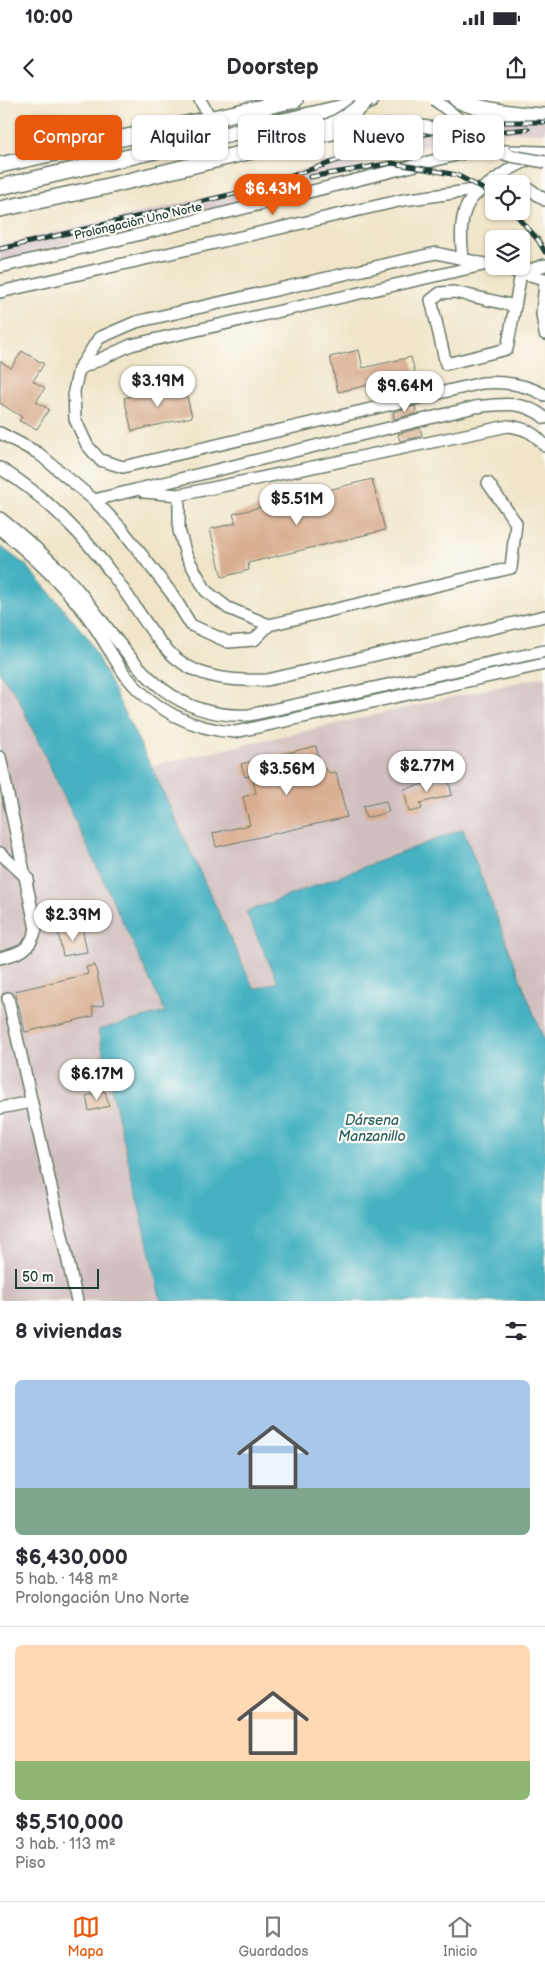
<!DOCTYPE html>
<html lang="es">
<meta charset="utf-8">
<style>
:root{--surface:#fff;--page:#f7f7f7;--text:#2b2b33;--muted:#7c7c81;--line:#e1e1e2;--accent:#ea580c}
body{margin:0;font-family:"Balsamiq Sans",sans-serif;background:var(--page);color:var(--text);height:100vh;display:flex;flex-direction:column;font-size:19px;white-space:nowrap}
*{box-sizing:border-box;margin:0}
p{font-size:16px;color:var(--muted)}
.icon{flex:none;width:28px;height:28px;fill:none;stroke:currentColor;stroke-width:2;stroke-linecap:round;stroke-linejoin:round}
.map{position:relative;height:1201px;overflow:hidden}
.details{display:flex;flex-direction:column;background:var(--surface);flex:1}
.details>*{flex:none}
.guide{position:absolute;left:15px;top:15px;width:515px;height:45px;display:flex;gap:10px}
.tools{position:absolute;left:485px;top:75px;display:grid;gap:10px}
.tools a{display:grid;place-items:center;width:45px;height:45px;border-radius:8px;background:var(--surface);box-shadow:0 1px 4px #0004;font-size:25px}
.scale{position:absolute;left:15px;bottom:12px;width:84px;box-sizing:border-box;padding-left:5px;border:2px solid #1f3d34;border-top:0;font-size:14px;line-height:18px;white-space:nowrap;color:#1f3d34;-webkit-text-stroke:4px #fdfcf7;paint-order:stroke}
.price{position:absolute;translate:-50% -42px;padding:0 11px;border-radius:18px;background:#fff;color:#222;font-size:16px;line-height:32px;filter:drop-shadow(0 1px 2px #0008)}
.price::after{content:'';position:absolute;left:50%;top:30px;width:15px;height:11px;margin-left:-8px;background:inherit;clip-path:polygon(0 0,100% 0,50% 100%)}
.price.on{background:var(--accent);color:#fff}
ul{padding:0;list-style:none}
li{display:grid;align-content:center;gap:10px;height:265px;padding:0 15px}
li+li{border-top:1px solid var(--line)}
li span{display:grid;place-items:center;height:155px;border-radius:8px;color:#555}
li>.icon{margin-inline-start:auto}
span .icon{width:90px;height:90px;fill:#fffc;stroke-width:1}
li b{font-size:21px}
h2{display:flex;justify-content:space-between;align-items:center;height:60px;padding:0 15px;font-size:21px}
.chip{padding:0 18px;border-radius:8px;background:var(--surface);box-shadow:0 1px 4px #0004;font-size:18px;line-height:45px}
.chip.on{background:var(--accent);color:#fff}
.status{display:flex;justify-content:space-between;align-items:center;height:35px;padding:0 25px;background:var(--surface);direction:ltr}
.status svg{height:14px;fill:currentColor}
header{display:flex;justify-content:space-between;align-items:center;height:65px;padding:0 15px;background:var(--surface);font-size:22px;font-weight:600}
.menu{display:flex;justify-content:space-around;align-items:center;height:70px;border-top:1px solid var(--line);background:var(--surface);font-size:14px;color:var(--muted)}
.menu a{display:grid;justify-items:center;gap:2px}
.menu .on{color:var(--accent)}
.map>svg:first-child{display:block}
.industrial{fill:#d1bfbf}
.water{fill:#44b1c1;stroke:#32777a}
.building{fill:#d9ae90}
.lines{fill:none;stroke-linecap:round;stroke-linejoin:round}
.minor-casing{stroke:#687868;stroke-width:14}
.major-casing{stroke:#687868;stroke-width:18}
.minor{stroke:#fff;stroke-width:11}
.major{stroke:#fff;stroke-width:15}
.rail-casing{stroke:#1f3d34;stroke-width:5}
.rail{stroke:#fdfcf7;stroke-width:3;stroke-dasharray:9;stroke-linecap:butt}
.minor-bridge-casing{stroke:#687868;stroke-width:14;stroke-linecap:butt}
.major-bridge-casing{stroke:#687868;stroke-width:18;stroke-linecap:butt}
.minor-bridge{stroke:#fff;stroke-width:11}
.major-bridge{stroke:#fff;stroke-width:15}
.labels{text-anchor:middle;stroke-width:4.5;stroke-linejoin:round;paint-order:stroke}
.street-label{font-size:12px;fill:#1f3d34;stroke:#fdfcf7}
.water-label{font-size:14px;font-style:italic;fill:#2a605e;stroke:#fdfcf7}
</style>
<div class="status"><b>10:00</b><svg viewBox="0 0 49 12"><path d="M0 12V9h3v3zM5 12V6h3v6zM10 12V3h3v9zM15 12V0h3v12zM26 1h20v11H26zM47 4h2v5h-2z"/></svg></div>
<header><svg class="icon" aria-label="back" viewBox="0 0 24 24"><path d="M15 5l-7 7 7 7"/></svg>Doorstep<svg class="icon" aria-label="share" viewBox="0 0 24 24"><path d="M12 15V3M7 8l5-5 5 5M5 13v7h14v-7"/></svg></header>
<div class="map">
<svg width="545" height="1201" viewBox="0 0 545 1201">
<rect width="100%" height="100%" fill="#fdfcf7"/>
<filter id="ink" filterUnits="userSpaceOnUse"><feTurbulence type="fractalNoise" baseFrequency=".02" numOctaves="2"/><feDisplacementMap in="SourceGraphic" scale="10" xChannelSelector="R" yChannelSelector="G"/><feConvolveMatrix kernelMatrix="1 2 1 2 8 2 1 2 1" color-interpolation-filters="sRGB"/></filter>
<filter id="wash" filterUnits="userSpaceOnUse"><feTurbulence type="fractalNoise" baseFrequency=".0096" numOctaves="4" result="noise"/><feDisplacementMap in="SourceGraphic" scale="20" xChannelSelector="R" yChannelSelector="G"/><feGaussianBlur stdDeviation="1.12" result="paint"/><feColorMatrix in="noise" values="0 0 0 0 0 0 0 0 0 0 0 0 0 0 0 0 0 1.4 0 .05"/><feComposite in="paint" operator="in"/></filter>
<g filter="url(#wash)">
<rect width="100%" height="100%" fill="#f0e5c9"/>
<!-- industrial -->
<g class="industrial">
<polygon points="517,16 545,17 545,33 507,32 454,39 404,51 258,99 0,161 0,145 248,88 393,38 475,20"/>
<polygon points="0,573 16,594 165,913 98,931 161,1201 0,1201"/>
<polygon points="545,576 545,943 463,729 246,813 278,883 253,889 151,666"/>
</g>
<!-- water -->
<polygon class="water" points="0,446 28,467 88,538 151,666 254,889 278,882 246,812 463,729 545,943 545,1201 161,1201 98,930 165,912 16,594 0,573"/>
<g id="blocks">
<!-- building -->
<g class="building">
<polygon points="359,250 363,268 411,257 417,280 409,282 412,292 389,297 387,287 378,289 377,283 338,292 330,257"/>
<polygon points="22,251 44,264 33,281 45,288 36,302 49,309 37,329 19,321 22,317 0,303 0,261 11,268"/>
<polygon points="184,284 192,317 132,331 124,298"/>
<polygon points="415,306 417,313 394,319 393,312"/>
<polygon points="420,328 422,336 400,341 398,334"/>
<polygon points="372,379 385,430 248,463 249,470 222,477 210,429 236,423 233,414"/>
<polygon points="316,646 320,665 330,673 336,672 347,717 216,747 213,733 250,725 243,697 256,693 252,675 245,677 241,664"/>
<polygon points="448,678 452,695 420,703 422,709 409,712 404,689"/>
<polygon points="386,701 389,712 366,718 363,706"/>
<polygon points="82,827 87,852 63,856 58,832"/>
<polygon points="95,865 104,905 92,907 94,916 25,932 15,891 88,874 86,867"/>
<polygon points="105,991 109,1006 89,1011 86,996"/>
</g>
</g>
</g>
<g filter="url(#ink)">
<use href="#blocks" fill-opacity="0" stroke="#687868" stroke-width="1"/>
<g class="lines">
<defs>
<g id="minor">
<polyline points="200,0 211,19"/>
<polyline points="521,87 531,90 545,100"/>
<path d="M 463,159 C 460,134 458,101 485,88"/>
<path d="M 494,166 L 436,153 L 136,222 L 99,238 L 79,269 L 74,291 L 75,319 L 87,345 L 100,360 L 123,367 L 482,283 C 505,281 525,284 545,295"/>
<polyline points="495,166 545,179"/>
<polyline points="0,167 121,139 476,50 541,52"/>
<polyline points="545,182 542,214 545,234"/>
<polyline points="0,192 403,100 482,89 510,69 544,52"/>
<polygon points="454,192 515,206 507,249 446,264 431,200 440,193"/>
<polyline points="515,206 521,173 545,165"/>
<polyline points="79,269 131,245 483,165"/>
<polyline points="0,333 38,353 94,400 121,428 172,494 191,525 228,542 254,540 269,525 511,468 516,423 488,383"/>
<path d="M 0,368 C 44,395 85,436 115,478 C 165,546 170,584 267,580 L 545,516"/>
<path d="M 144,392 L 179,395 L 508,326 C 524,328 534,332 545,346"/>
<polyline points="179,395 179,430 186,455 206,491 228,508 269,525"/>
<path d="M 94,400 L 475,307 C 501,304 524,300 545,318"/>
<path d="M 0,418 C 25,438 49,458 71,482 C 124,542 155,620 249,615 L 545,551"/>
<path d="M 0,429 C 31,454 60,481 84,512 C 100,532 111,555 126,576 C 152,609 193,630 235,632 L 545,564"/>
<path d="M 0,657 L 36,829 C 30,850 21,853 0,858"/>
<polyline points="0,753 28,779"/>
<polyline points="8,898 77,1201"/>
<polyline points="0,1008 31,1002"/>
</g>
<g id="major">
<path d="M 457,0 C 486,12 514,14 545,16"/>
<polyline points="0,65 295,0"/>
<polyline points="0,87 370,1"/>
<polyline points="0,109 104,87 276,45"/>
</g>
</defs>
<!-- minor casing -->
<use href="#minor" class="minor-casing"/>
<!-- major casing -->
<use href="#major" class="major-casing"/>
<!-- minor -->
<use href="#minor" class="minor"/>
<!-- major -->
<use href="#major" class="major"/>
<defs>
<g id="rail">
<polyline points="453,36 528,29"/>
<polyline points="310,77 392,63 457,75 494,95"/>
<polyline points="513,111 538,140 545,152"/>
<polyline points="0,149 246,91 396,41 425,34 494,22 545,22"/>
</g>
</defs>
<!-- rail casing -->
<use href="#rail" class="rail-casing"/>
<!-- rail -->
<use href="#rail" class="rail"/>
<defs>
<g id="minor-bridge">
<polyline points="435,0 489,43"/>
<path d="M 312,38 C 359,29 403,17 450,32 C 471,39 490,51 511,56"/>
<polyline points="505,52 511,56 545,62"/>
</g>
<path id="major-bridge" d="M 276,45 C 310,34 342,26 367,0"/>
</defs>
<!-- minor-bridge casing -->
<use href="#minor-bridge" class="minor-bridge-casing"/>
<!-- major-bridge casing -->
<use href="#major-bridge" class="major-bridge-casing"/>
<!-- minor-bridge -->
<use href="#minor-bridge" class="minor-bridge"/>
<!-- major-bridge -->
<use href="#major-bridge" class="major-bridge"/>
</g>
</g>
<g class="labels">
<!-- street labels -->
<g class="street-label">
<text transform="translate(138 121) rotate(-13)" y="4">Prolongación Uno Norte</text>
</g>
<!-- water labels -->
<g class="water-label">
<text x="372" y="1025">Dársena<tspan x="372" dy="16">Manzanillo</tspan></text>
</g>
</g>
</svg>
<div class="tools">
<a><svg class="icon" aria-label="locate" viewBox="0 0 24 24"><circle cx="12" cy="12" r="6"/><path d="M12 2v4M12 18v4M2 12h4M18 12h4"/></svg></a>
<a><svg class="icon" aria-label="layers" viewBox="0 0 24 24"><path d="M12 4l9 5-9 5-9-5zM3 14l9 5 9-5"/></svg></a>
</div>
<div class="scale">50 m</div>
<b class="price on" style="left:273px;top:116px">$6.43M</b>
<b class="price" style="left:158px;top:308px">$3.19M</b>
<b class="price" style="left:405px;top:313px">$9.64M</b>
<b class="price" style="left:297px;top:426px">$5.51M</b>
<b class="price" style="left:427px;top:693px">$2.77M</b>
<b class="price" style="left:287px;top:696px">$3.56M</b>
<b class="price" style="left:73px;top:842px">$2.39M</b>
<b class="price" style="left:97px;top:1001px">$6.17M</b>
<div class="guide">
<a class="chip on">Comprar</a>
<a class="chip">Alquilar</a>
<a class="chip">Filtros</a>
<a class="chip">Nuevo</a>
<a class="chip">Piso</a>
</div>
</div>
<section class="details">
<h2>8 viviendas<svg class="icon" aria-label="filters" viewBox="0 0 24 24"><path d="M4 7h16M4 17h16"/><circle cx="9" cy="7" r="2"/><circle cx="15" cy="17" r="2"/></svg></h2>
<ul>
<li><span style="background:linear-gradient(#a9c7e8 70%,#7fa58c 0)"><svg class="icon" aria-label="home" viewBox="0 0 24 24"><path d="M3 11l9-7 9 7M6 9v11h12V9"/></svg></span><div><b>$6,430,000</b><p>5 hab. · 148 m²</p><p>Prolongación Uno Norte</p></div></li>
<li><span style="background:linear-gradient(#ffd9b3 75%,#8fb573 0)"><svg class="icon" aria-label="home" viewBox="0 0 24 24"><path d="M3 11l9-7 9 7M6 9v11h12V9"/></svg></span><div><b>$5,510,000</b><p>3 hab. · 113 m²</p><p>Piso</p></div></li>
</ul>
</section>
<nav class="menu">
<a class="on"><svg class="icon" aria-label="map" viewBox="0 0 24 24"><path d="M3 6l6-2 6 2 6-2v14l-6 2-6-2-6 2zM9 4v14M15 6v14"/></svg>Mapa</a>
<a><svg class="icon" aria-label="saved" viewBox="0 0 24 24"><path d="M7 4h10v16l-5-4-5 4z"/></svg>Guardados</a>
<a><svg class="icon" aria-label="home" viewBox="0 0 24 24"><path d="M3 11l9-7 9 7M6 9v11h12V9"/></svg>Inicio</a>
</nav>
